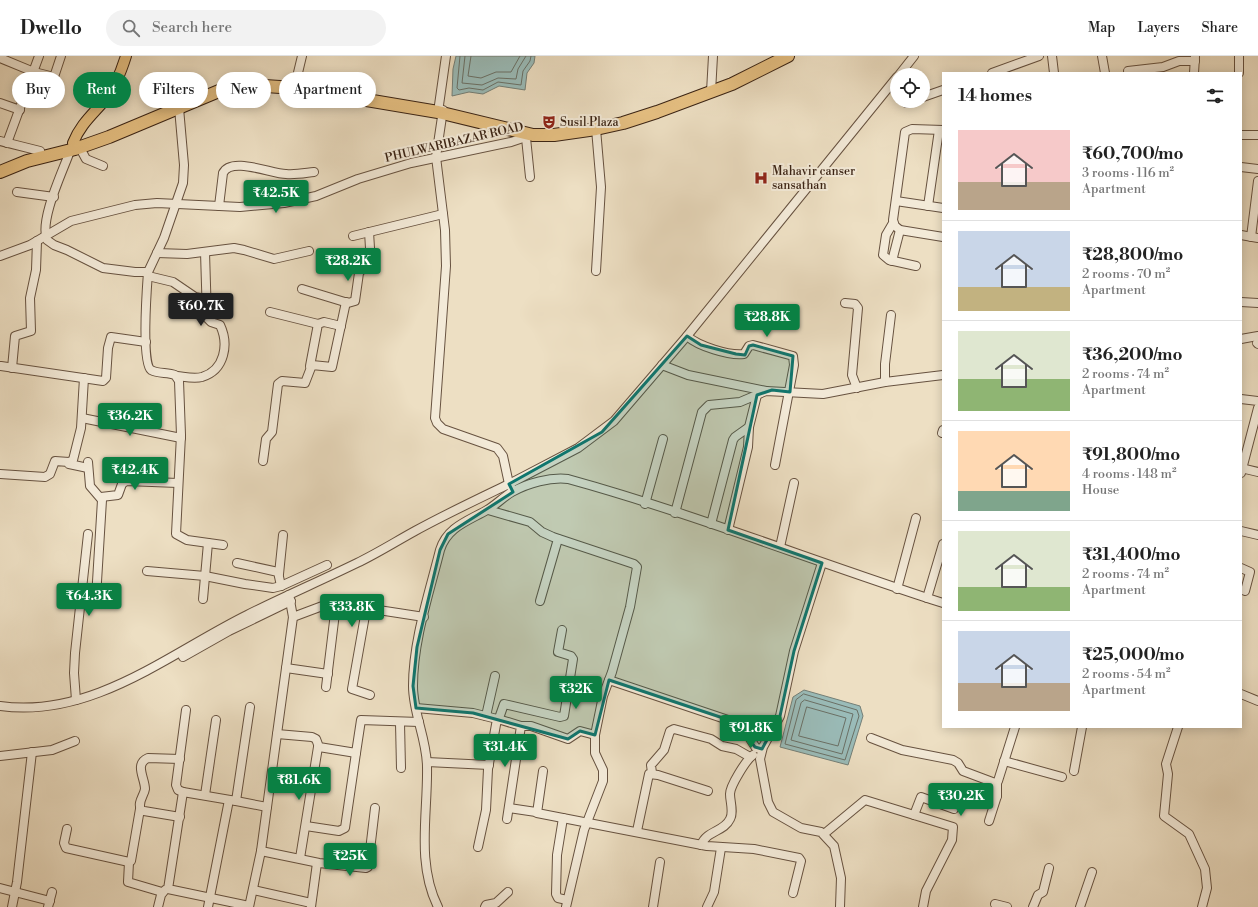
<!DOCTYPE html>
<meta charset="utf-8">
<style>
:root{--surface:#fff;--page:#f2f2f2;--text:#222;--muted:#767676;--line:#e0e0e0;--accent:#0b8043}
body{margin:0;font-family:"Libre Bodoni",serif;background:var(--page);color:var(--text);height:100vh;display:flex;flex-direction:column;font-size:15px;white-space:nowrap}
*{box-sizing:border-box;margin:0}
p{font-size:13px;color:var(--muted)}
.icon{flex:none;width:22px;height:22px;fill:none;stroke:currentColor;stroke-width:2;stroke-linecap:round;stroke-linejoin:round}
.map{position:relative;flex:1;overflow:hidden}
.panel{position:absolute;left:942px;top:16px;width:300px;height:656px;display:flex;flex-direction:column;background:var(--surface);border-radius:0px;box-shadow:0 2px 10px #0003}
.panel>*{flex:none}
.guide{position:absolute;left:12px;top:16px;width:380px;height:36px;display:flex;gap:8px}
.fabs{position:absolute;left:890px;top:12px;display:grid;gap:8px}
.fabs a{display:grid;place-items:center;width:40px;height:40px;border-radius:50%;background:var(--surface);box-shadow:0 2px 10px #0003;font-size:20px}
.price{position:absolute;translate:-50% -34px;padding:0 9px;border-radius:4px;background:var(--accent);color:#fff;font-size:13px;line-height:26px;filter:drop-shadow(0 1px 2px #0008)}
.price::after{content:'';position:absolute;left:50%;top:24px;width:12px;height:9px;margin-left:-6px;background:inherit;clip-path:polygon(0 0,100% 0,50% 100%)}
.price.active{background:#222;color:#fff}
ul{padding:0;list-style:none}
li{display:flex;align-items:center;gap:12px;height:100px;padding:0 16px}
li+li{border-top:1px solid var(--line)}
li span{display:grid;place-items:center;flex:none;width:112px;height:80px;border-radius:0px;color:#555}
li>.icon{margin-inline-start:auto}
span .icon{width:48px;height:48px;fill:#fffc;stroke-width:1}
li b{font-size:17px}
h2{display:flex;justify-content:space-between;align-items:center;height:48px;padding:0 16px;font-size:17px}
.chip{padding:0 14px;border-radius:18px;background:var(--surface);box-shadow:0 2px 10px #0003;font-size:14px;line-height:36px}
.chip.active{background:var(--accent);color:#fff}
header{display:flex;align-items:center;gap:24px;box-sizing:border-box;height:56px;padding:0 20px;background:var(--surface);border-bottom:1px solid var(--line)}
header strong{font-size:19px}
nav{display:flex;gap:22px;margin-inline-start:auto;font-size:14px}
.search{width:280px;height:36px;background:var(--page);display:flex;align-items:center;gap:10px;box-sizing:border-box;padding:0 14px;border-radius:22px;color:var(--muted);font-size:15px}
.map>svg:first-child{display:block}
.water{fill:#9abcb9;stroke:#747f77}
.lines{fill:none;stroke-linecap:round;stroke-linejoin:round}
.shore{stroke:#6a7066;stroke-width:1}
.minor-casing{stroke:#675240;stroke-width:10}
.major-casing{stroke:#3a2314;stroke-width:12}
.highway-casing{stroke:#3a2314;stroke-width:14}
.minor{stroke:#f3ead8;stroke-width:8}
.major{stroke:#e6c082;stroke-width:10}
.highway{stroke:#e6c082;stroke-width:12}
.marked{fill:#0f766e;fill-opacity:0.2;stroke:#0f766e;stroke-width:3;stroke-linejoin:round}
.labels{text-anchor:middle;stroke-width:4;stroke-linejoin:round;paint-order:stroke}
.poi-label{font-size:12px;fill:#3a2314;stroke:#f3ead8;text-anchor:start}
.street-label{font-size:12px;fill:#3a2314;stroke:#f3ead8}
</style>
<header>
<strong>Dwello</strong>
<div class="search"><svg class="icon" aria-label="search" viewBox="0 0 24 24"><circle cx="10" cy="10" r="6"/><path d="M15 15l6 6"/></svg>Search here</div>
<nav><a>Map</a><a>Layers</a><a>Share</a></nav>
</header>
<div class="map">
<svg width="1258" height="851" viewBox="0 0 1258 851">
<rect width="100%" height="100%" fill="#eddfc3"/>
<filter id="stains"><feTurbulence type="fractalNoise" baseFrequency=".005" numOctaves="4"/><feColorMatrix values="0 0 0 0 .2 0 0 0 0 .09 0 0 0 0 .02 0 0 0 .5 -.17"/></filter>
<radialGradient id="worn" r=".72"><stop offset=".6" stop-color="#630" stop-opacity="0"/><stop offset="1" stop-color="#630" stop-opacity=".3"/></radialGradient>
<!-- water -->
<g class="water">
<polygon points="456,0 535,0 534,7 527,17 525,34 499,30 483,38 469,36 452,40 453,13"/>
<polygon points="804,634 860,650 863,660 848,709 780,691 793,641"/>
</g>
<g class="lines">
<!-- shore -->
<g class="shore">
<polyline points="460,0 457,32 459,34 469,32 483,34 498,26 521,29 523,15 530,5 531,0"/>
<polyline points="465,0 462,27 482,29 498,22 516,23 518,13 526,0"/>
<polyline points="471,0 468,20 481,22 496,16 511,16 520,0"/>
<polygon points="804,638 857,654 859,660 845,704 785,688 796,644"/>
<polygon points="805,644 853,658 842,698 791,684 801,647"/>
<polygon points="807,651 846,662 838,690 799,680"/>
</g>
<defs>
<g id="minor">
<polyline points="1052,0 1054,17"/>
<polyline points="1102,0 1105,17"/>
<polyline points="0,2 34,16 54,21 61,0"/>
<polyline points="1128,15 1163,11 1179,5 1195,5"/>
<polyline points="992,17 1039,0"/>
<polyline points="1194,17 1195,1"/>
<polyline points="1239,17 1239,0"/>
<polyline points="899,19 914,0"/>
<polyline points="296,25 302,0"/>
<polyline points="711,36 713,0"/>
<polyline points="923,41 943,34"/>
<polyline points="0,47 20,54"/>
<polyline points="906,47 913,45"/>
<polyline points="443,54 436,101 445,174 446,210 435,362 437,367 443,373 497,392 503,400 509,428 578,392 614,365 687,280 897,21"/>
<polyline points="438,56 446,0"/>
<polyline points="596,73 601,131 596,215"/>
<polyline points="943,74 912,73 905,76 893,164 895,170 900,174 943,181"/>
<polyline points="1241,79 1258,79"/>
<polyline points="526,82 530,121"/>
<polyline points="0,85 40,95"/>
<polyline points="7,87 39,0"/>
<polyline points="80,92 86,103 103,110"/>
<path d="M 70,95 C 63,115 39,164 47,184 L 54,189 L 67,194 L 103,212 L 135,216 L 148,216 L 164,182 L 183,127 L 184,109 L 179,52"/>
<polyline points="1241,111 1258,113"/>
<polyline points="17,136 54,141"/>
<polyline points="896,145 943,152"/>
<path d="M 219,150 L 223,117 C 231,100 272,118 286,118 C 295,119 305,117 314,116"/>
<polyline points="928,150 939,74"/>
<polyline points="893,167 886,179 883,199 889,204 916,210"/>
<polyline points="1241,179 1258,182"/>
<polyline points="353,180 443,158"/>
<polyline points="1251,181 1258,125"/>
<polyline points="157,197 187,198 234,192 244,194 274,203 309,195"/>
<polyline points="0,200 30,189 71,165 135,149 157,147 240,151 284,147 316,140 358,123 411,107 511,86 532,79"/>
<polyline points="892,205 900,174"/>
<path d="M 148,216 C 147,230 141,307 151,314 C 158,318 168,316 175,319 L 179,325 L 181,379 L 176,478 L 187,484 L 223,489"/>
<polyline points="148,220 173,226 195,241 205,243"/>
<polyline points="302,233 348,247 355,245 359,217 364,211 371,208 369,176"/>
<polyline points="1241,246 1258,247"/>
<polyline points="845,247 855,248 858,252 852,319 857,332"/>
<polyline points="270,256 318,268"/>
<path d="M 687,280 C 698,290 729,300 744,298 L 749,290 L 753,289 L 793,300 L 794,309 L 775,409"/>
<polyline points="1241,283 1258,280"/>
<polyline points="1257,287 1258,288"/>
<polyline points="662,309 688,319 766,335"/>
<polyline points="1,310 103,325 106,322 108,292 111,281 146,286"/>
<polyline points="310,310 318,268 324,266 341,270"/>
<polyline points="12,312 15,280 31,275 30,242 36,214 37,185"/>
<path d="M 177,320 C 186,321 194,323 202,321 C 225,314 229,288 220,269 L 211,266 L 207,262 L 205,196"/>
<polyline points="885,326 885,308 891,259"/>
<polyline points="1241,343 1258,345"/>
<polyline points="82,362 181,382"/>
<polyline points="942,377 943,374"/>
<polyline points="263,405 266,383 272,376 278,328 282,325 305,327 312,309 332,311 346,246"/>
<polyline points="69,408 88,412"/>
<polyline points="1241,412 1258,416"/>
<polyline points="1241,417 1258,352"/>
<polyline points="0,418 45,421 50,418 55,405 69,406 73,404 81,372 84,322"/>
<polyline points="101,441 118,439 122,428 126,425 178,427"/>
<polyline points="645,448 663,383"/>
<polyline points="488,454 530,466 542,476 553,481 634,508 637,511 630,551 612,616 603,640 595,679 595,697 603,714 603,725 584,774 566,851"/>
<polyline points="675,457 702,356 709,349 740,346 766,335 823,338 885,326 943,319"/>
<polyline points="711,468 733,384 735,381 749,371 757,339"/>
<polyline points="728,474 748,391 749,371"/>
<polyline points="1241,475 1258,479"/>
<polyline points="780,491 794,427"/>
<polyline points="237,507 278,516 281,530"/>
<polyline points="822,507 794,595 780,660 763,691 760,703 768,746 773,756 801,772 821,776 834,790 841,822 840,851"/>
<polyline points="1241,512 1250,516 1245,535"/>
<polyline points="147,515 205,520 245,528 273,532 281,530 327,509"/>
<polyline points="279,518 283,479"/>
<polyline points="897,533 916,462"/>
<polyline points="81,542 94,544 96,542 102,444 90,430 88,406"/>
<polyline points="927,542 943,488"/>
<polyline points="203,543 208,487"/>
<polyline points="540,545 558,483"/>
<polyline points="293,561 325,549 336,552"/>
<polyline points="183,601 229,575 291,545"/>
<polyline points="286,612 328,618"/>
<polyline points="609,624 734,666 740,675 749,681 756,692 762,693"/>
<polyline points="326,631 335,557 338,548 357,543 365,546 368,553"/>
<polyline points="1241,638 1258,645"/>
<polyline points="370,639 352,633 366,554 372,553 424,561"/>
<polyline points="76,644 74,617 75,597 88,478"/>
<path d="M 0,650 C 92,663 170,597 247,559 C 283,541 320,525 357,507 C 376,498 395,486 415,475 C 446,458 478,443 509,428 L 511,431"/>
<polyline points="416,652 473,657 497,663 488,713 486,754 478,791"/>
<polyline points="486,660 495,620"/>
<polyline points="498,663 521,670 507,763"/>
<polyline points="498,665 504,648 560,661 564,660 573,603 571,600 558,596 562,574"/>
<polyline points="400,667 401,712"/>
<polyline points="521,670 531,670 568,683 580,675 595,679"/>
<polyline points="1178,671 1166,708 1168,718 1164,760 1189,778 1205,813 1207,832 1202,851"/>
<polyline points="277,678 312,681 316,683 319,691 356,697 361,664 419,666"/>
<polyline points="871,682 902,694 953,704 958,707 963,715 995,727 998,725 1015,671"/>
<polyline points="0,700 52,694 75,685"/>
<polyline points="1004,705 1062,721"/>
<polyline points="427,706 489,709"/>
<polyline points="543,715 537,757 707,790 754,793 799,802 801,805 793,837"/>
<polyline points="1074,715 1082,671"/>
<polyline points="652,717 651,709 664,694 670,675 674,673 711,683 722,690 736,693 750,701"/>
<polyline points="183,736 178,734 176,729 186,654"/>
<polyline points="205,739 216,664"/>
<polyline points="236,745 267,751"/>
<polyline points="509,752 536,756"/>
<polyline points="914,759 921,741 954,753 962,732 997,740"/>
<path d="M 180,761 L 144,755 L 141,754 C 137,746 144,740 145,733 C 145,722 134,708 148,702 L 180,703"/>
<polyline points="563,762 557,799 556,838 558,842 567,844"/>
<polyline points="989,765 997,740 997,727"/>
<polyline points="306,770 339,775 345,772 356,697"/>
<polyline points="67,773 64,787 66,792 129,806 131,805 140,753"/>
<polyline points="637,775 649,718 658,719 708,735"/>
<polyline points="824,778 865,744 953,771 952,784 926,835 923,851"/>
<path d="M 701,789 C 707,774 724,776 730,763 C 734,756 730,746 730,738 C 730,730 746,704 753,699"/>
<polyline points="261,795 319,807 366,812 368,811 375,752"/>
<polyline points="300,802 318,691"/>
<polyline points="129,806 128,826 162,836"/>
<polyline points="0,832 50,845"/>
<polyline points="253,834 311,847"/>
<polyline points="995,848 1007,851"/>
<polyline points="249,850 168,833 183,736 236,745 250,651"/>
<polyline points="12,851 17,826 32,696"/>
<polyline points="48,851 52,836"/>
<polyline points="158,851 161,839 165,834"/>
<polyline points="208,851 229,744"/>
<polyline points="249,851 261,795 293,561 289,539"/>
<polyline points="311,851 317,807"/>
<path d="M 438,851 C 416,807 428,757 427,711 C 427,683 413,658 413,630 C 413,585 429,538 440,494 C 447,471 468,465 487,454 C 496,449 503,441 512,436 C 528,427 550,421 568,423 C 695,458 818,507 943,547"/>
<polyline points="485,851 486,849 496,847 508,836"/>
<polyline points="653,851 660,806"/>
<polyline points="707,851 714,836 721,792"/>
<polyline points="1033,851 1038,839 1043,836 1049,812"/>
<polyline points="1080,851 1092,816"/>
</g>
<path id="major" d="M 73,87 C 80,69 92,59 104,45 C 115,32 121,16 126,0"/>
<polyline id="highway" points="0,116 27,105 75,93 109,81 219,35 249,29 295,32 438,56 533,79 554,79 596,73 623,67 657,56 732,28 788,0"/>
</defs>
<!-- minor casing -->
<use href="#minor" class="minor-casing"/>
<!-- major casing -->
<use href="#major" class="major-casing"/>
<!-- highway casing -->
<use href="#highway" class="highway-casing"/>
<!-- minor -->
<use href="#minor" class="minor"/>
<!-- major -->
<use href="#major" class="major"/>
<!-- highway -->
<use href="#highway" class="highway"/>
</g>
<!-- marked area -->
<path class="marked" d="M 687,280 L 701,289 L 736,298 L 745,299 L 749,290 L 753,289 L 793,300 L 790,336 L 772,334 L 757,339 L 728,474 L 822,507 L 794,595 L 780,660 L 762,693 L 755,691 L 735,666 L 609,624 L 595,679 L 580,675 L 568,683 L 473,657 L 416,652 L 413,630 L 417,591 L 440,494 L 448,478 L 513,436 L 509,428 L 602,376 Z"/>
<!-- icons -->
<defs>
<symbol id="theatre-bare" viewBox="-9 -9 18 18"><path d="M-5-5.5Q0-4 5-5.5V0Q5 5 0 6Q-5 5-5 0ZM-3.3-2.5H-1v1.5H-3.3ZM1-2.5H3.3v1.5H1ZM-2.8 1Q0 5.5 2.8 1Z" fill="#8f2418" stroke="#f3ead8" stroke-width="2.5" paint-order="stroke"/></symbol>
<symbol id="hospital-bare" viewBox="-9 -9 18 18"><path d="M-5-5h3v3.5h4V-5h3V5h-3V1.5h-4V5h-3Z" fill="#8f2418" stroke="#f3ead8" stroke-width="2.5" paint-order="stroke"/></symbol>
</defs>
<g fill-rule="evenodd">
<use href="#theatre-bare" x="539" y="56" width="20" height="20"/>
<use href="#hospital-bare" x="751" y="112" width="20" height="20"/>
</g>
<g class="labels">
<!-- poi labels -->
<g class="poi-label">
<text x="560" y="70">Susil Plaza</text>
<text x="772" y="119">Mahavir canser<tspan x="772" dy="14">sansathan</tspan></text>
</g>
<!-- street labels -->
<g class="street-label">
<text transform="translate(454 86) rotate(-13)" y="4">PHULWARIBAZAR ROAD</text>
</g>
</g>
<rect width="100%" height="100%" filter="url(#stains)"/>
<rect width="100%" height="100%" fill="url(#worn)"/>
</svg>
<div class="fabs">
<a><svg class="icon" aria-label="locate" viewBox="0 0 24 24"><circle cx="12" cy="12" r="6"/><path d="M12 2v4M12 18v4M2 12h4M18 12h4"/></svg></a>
</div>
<b class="price" style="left:276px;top:158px">₹42.5K</b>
<b class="price" style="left:348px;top:226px">₹28.2K</b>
<b class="price active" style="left:201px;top:271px">₹60.7K</b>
<b class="price" style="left:767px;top:282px">₹28.8K</b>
<b class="price" style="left:130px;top:381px">₹36.2K</b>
<b class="price" style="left:135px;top:435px">₹42.4K</b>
<b class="price" style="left:89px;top:561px">₹64.3K</b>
<b class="price" style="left:352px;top:572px">₹33.8K</b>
<b class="price" style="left:576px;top:654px">₹32K</b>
<b class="price" style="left:751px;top:693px">₹91.8K</b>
<b class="price" style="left:505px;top:712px">₹31.4K</b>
<b class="price" style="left:299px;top:745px">₹81.6K</b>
<b class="price" style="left:961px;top:761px">₹30.2K</b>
<b class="price" style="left:350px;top:821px">₹25K</b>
<div class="guide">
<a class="chip">Buy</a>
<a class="chip active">Rent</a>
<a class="chip">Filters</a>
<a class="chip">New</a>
<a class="chip">Apartment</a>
</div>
<section class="panel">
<h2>14 homes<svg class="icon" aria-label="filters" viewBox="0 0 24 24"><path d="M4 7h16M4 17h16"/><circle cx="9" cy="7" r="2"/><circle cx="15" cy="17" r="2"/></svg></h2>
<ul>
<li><span style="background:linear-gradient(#f6c9c9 65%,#b9a48a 0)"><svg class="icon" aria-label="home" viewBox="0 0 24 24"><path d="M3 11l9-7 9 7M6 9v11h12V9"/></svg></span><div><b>₹60,700/mo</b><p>3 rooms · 116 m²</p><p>Apartment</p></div></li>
<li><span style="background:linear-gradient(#c9d6e8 70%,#c2b280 0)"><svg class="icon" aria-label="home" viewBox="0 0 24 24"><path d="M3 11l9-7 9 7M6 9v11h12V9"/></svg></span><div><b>₹28,800/mo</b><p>2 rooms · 70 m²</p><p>Apartment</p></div></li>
<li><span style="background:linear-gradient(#dfe7d0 60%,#8fb573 0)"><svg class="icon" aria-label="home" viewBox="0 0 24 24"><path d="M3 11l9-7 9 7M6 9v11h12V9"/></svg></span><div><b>₹36,200/mo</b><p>2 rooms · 74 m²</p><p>Apartment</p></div></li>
<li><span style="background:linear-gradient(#ffd9b3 75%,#7fa58c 0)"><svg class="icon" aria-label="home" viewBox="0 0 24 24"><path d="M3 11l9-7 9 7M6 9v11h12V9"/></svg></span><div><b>₹91,800/mo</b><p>4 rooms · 148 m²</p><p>House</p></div></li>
<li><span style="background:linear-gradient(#dfe7d0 70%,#8fb573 0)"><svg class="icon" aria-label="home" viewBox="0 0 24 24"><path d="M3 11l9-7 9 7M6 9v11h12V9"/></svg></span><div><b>₹31,400/mo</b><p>2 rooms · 74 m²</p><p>Apartment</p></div></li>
<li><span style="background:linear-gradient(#c9d6e8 65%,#b9a48a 0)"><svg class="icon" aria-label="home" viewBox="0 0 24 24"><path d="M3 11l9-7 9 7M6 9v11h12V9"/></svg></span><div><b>₹25,000/mo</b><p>2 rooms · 54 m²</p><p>Apartment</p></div></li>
</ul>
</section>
</div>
